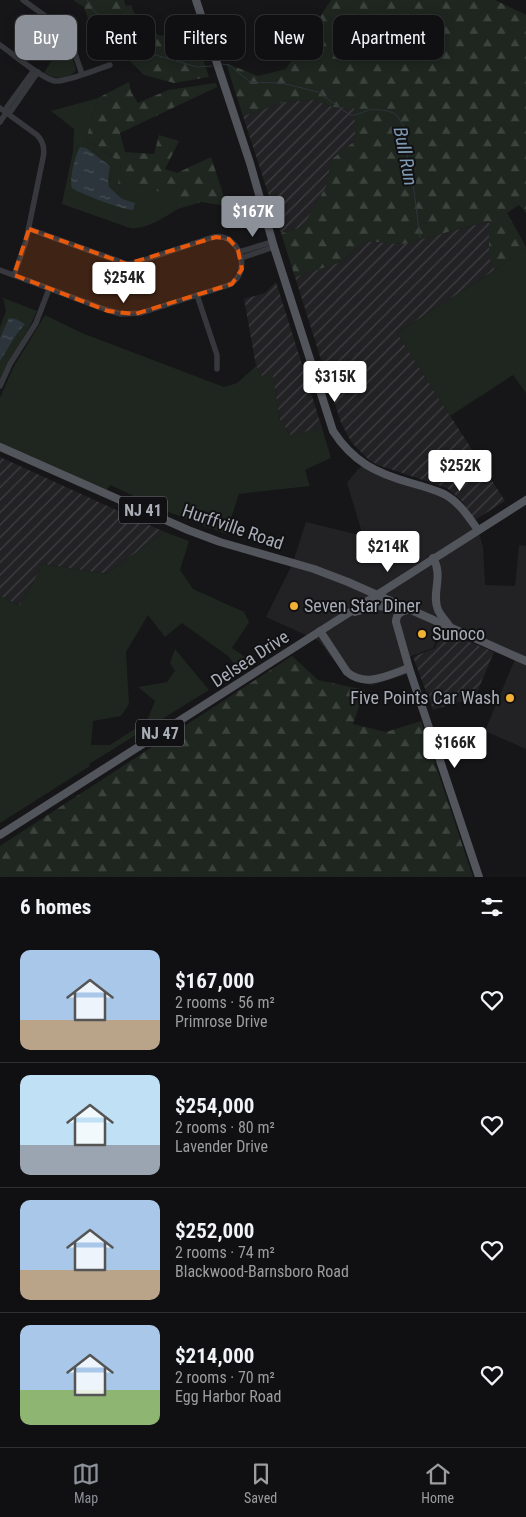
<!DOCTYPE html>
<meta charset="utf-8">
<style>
:root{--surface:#101012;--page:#1e1e20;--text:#f1f3f6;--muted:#9c9d9f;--line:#303032;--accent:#8c9099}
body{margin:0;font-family:"Roboto Condensed",sans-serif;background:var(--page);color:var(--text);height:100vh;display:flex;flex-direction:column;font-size:19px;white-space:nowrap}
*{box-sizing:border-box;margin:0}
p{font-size:16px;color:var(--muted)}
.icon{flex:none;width:28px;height:28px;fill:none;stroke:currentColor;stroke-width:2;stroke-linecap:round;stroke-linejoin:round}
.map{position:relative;height:877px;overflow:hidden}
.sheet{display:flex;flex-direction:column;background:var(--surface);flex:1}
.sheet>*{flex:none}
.banner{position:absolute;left:15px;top:15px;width:496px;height:45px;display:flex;gap:10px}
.price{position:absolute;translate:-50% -42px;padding:0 11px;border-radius:5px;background:#fff;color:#222;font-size:16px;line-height:32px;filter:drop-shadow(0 1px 2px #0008)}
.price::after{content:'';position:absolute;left:50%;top:30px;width:15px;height:11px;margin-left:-8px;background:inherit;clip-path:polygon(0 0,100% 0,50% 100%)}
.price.active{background:var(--accent);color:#fff}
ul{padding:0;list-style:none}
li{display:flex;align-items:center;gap:15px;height:125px;padding:0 20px}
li+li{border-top:1px solid var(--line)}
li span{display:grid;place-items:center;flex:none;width:140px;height:100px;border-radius:10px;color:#555}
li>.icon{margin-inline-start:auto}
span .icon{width:60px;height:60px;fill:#fffc;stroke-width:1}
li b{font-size:21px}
h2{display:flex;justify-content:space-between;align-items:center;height:60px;padding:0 20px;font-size:21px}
.chip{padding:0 18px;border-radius:10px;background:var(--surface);box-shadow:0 2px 12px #0003,0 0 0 1px var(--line);font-size:18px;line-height:45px}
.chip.active{background:var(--accent);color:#fff}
.tab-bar{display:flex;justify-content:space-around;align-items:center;height:70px;border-top:1px solid var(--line);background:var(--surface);font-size:14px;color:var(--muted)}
.tab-bar a{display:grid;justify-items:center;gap:2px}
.tab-bar .active{color:var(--accent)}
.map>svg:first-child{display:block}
.built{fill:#222225}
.industrial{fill:url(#industrial-furrows)}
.green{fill:#1e261f}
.forest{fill:url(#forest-firs)}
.water{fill:url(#water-ripples)}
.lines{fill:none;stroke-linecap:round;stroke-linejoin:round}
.stream{stroke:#2c353c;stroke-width:1}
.minor{stroke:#37383d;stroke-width:5.5}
.major{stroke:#53555c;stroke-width:8}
.marked{fill:#e8590c;fill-opacity:0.2;stroke:#e8590c;stroke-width:4;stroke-dasharray:10 6;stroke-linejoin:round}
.poi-dot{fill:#f2b134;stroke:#111113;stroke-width:2}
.labels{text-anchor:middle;stroke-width:4;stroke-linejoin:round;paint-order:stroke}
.shield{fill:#111113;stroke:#7b7e86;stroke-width:1}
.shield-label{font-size:16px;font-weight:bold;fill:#a8adb8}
.street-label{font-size:18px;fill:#a8adb8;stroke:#111113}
.poi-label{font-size:18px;fill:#a8adb8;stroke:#111113;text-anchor:start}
.water-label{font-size:19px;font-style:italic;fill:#7f9bb3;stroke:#111113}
</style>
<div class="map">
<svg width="526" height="877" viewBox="0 0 526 877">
<defs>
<pattern id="industrial-furrows" width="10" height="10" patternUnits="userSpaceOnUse" patternTransform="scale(1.25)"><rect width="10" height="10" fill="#222225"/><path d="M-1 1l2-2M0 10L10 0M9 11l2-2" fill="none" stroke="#3f3f43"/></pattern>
<pattern id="forest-firs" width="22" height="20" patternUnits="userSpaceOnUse" patternTransform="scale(1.25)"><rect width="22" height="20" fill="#1e261f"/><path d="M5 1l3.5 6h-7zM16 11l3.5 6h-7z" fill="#3c433d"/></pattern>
<pattern id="water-ripples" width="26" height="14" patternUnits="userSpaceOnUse" patternTransform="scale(1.25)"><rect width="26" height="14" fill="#2c353c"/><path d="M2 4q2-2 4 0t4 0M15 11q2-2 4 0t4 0" fill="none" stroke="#485056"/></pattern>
</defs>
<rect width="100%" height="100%" fill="#161618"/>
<!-- built -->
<g class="built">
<polygon points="364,465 443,494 478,530 483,547 485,585 515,586 519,545 526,546 526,658 444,624 433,648 409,657 414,672 373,685 355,682 343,672 319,641 266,617 292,565 306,522 363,536 347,483 358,469"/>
<polygon points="515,659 526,664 526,749 485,731"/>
</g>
<!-- industrial -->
<g class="industrial">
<polygon points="313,100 334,107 354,107 356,140 331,160 327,185 303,227 281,233 243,116 284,102"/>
<polygon points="490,221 489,256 495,270 397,333 505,501 475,520 462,501 447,488 378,465 369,460 352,443 341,423 295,277 341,262 365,241 403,244"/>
<polygon points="276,282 322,428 291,436 280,420 272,375 261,376 256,366 244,299 265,293"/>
<polygon points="0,457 158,529 165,532 106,574 43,564 20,606 0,596"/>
<polygon points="444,631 494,652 475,697 433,710 413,657 435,648"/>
</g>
<!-- green -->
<g class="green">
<path d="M 66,37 L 76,70 C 68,81 54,79 44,73 Z"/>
<path d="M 98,98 L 86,139 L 121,163 L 119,183 L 139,184 L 166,194 L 178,209 C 164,217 147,230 130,228 L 62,204 L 73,151 L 74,129 L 51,111 Z"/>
<polygon points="526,247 526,393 513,375 450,416 397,333 495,270"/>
<path d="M 1,297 L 37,311 C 27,335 11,355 0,379 L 0,327 L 6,311 L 4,300 Z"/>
<polygon points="45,315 82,333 224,387 237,383 256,366 261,376 272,374 280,420 290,435 322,428 331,458 305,470 310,486 239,494 226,534 166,511 110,485 107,490 0,443 0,398 13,368"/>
<polygon points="165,532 189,541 180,570 193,589 244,612 249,622 232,648 252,662 239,671 228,656 182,623 165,637 148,615 126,652 129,704 121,716 93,721 91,745 110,745 147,721 155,701 138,687 167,682 175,671 170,663 175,649 209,690 89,764 90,766 0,823 0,596 20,606 43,564 106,574"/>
</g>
<!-- forest -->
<g class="forest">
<polygon points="73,0 124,0 126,6 131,5 137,20 160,36 174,31 182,38 196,38 209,77 174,83 144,75 120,51 96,41 84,7"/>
<polygon points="331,0 495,0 526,15 526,213 519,205 507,213 526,247 495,270 489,256 489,221 403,244 365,241 341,262 295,277 281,233 303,227 327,185 331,160 356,140 354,108 334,107 313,100 284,102 243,116 226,63 258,76 286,69"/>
<polygon points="129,82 131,92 138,103 168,90 216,83 217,87 120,133 125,152 154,154 159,135 179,141 165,169 177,173 211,157 227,206 201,202 178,209 165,194 139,184 118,184 121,163 86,139 98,98"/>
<polygon points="292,656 318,680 365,690 353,724 386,732 421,721 473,877 0,877 0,846"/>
</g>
<!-- water -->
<g class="water">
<path d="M 80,147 L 86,148 L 110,166 L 108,179 L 109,187 L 122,199 L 135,203 L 133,210 C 123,210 81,194 72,188 C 69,180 75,155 80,147 Z"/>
<polygon points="9,318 16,319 25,324 16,335 0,361 0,338"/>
</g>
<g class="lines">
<!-- stream -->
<g class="stream">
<polyline points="87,0 95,12 119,29 135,37 152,54 197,67 212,66"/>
<path d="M 221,64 L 229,65 L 250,82 L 282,83 L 318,92 L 350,115 C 357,116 362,112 369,110 C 379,109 389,110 397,115 L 404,127 L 406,150 L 413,183 L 420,238"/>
</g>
<!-- minor -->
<g class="minor">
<polyline points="23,0 66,31 70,39 82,74"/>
<path d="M 0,45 C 12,53 42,79 55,81 C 67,82 97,69 110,65"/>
<path d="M 0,108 L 37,135 C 44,142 45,149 43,158 L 26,241 L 14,275"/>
<polyline points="6,113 7,107 34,70"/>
<polyline points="0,122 6,113 11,111 38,72"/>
<polyline points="239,252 272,242"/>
<polyline points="241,258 274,247"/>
<path d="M 0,270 L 104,309 L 121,314 L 141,313 L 229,285 C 253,273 240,232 213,237 L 135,263 L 127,264 L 29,229"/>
<polyline points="197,295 217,355 217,369"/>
<polyline points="0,386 10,364 36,323 49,289"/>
</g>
<!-- major -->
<g class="major">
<path d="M 196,0 L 250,163 L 274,247 L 333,431 C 353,462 376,473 411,483 C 422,486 433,489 444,494 C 459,502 468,516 478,530"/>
<polyline points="0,447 188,530 220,542 314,569 348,582 526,661"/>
<path d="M 433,558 C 444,576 431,593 438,610 C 441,616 446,621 450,627"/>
<path d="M 409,609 C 401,612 396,613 396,622 L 409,668 L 479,877"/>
<polyline points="355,612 377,606 400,608"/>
<path d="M 320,631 L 347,672 C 366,688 388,675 409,668"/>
<path d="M 0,835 C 176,724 350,611 526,500"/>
</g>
</g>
<!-- marked area -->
<path class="marked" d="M 29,229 L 127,264 L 216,237 L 229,239 L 238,250 L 242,269 L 232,284 L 135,314 L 108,311 L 14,275 Z"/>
<!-- markers -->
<g class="poi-dot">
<circle cx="294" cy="606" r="5"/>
<circle cx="422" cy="634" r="5"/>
<circle cx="510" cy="698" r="5"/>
</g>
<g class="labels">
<!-- shield labels -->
<g class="shield">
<rect x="119" y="496.5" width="48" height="27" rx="4"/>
<rect x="136" y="719.5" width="48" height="27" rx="4"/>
</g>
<g class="shield-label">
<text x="143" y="516">NJ 41</text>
<text x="160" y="739">NJ 47</text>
</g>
<!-- street labels -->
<g class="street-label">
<text transform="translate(233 527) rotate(19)" y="6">Hurffville Road</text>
<text transform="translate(250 659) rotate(-33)" y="6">Delsea Drive</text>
</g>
<!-- poi labels -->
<g class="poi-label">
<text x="304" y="612">Seven Star Diner</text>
<text x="432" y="640">Sunoco</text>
<text x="500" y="704" text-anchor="end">Five Points Car Wash</text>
</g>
<!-- water labels -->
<g class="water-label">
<text transform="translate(406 156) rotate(79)" y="7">Bull Run</text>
</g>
</g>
</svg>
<b class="price active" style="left:253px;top:238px">$167K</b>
<b class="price" style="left:124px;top:304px">$254K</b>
<b class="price" style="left:335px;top:403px">$315K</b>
<b class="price" style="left:460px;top:492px">$252K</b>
<b class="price" style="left:388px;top:573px">$214K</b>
<b class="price" style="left:455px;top:769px">$166K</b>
<div class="banner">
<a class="chip active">Buy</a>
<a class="chip">Rent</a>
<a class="chip">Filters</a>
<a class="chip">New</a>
<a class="chip">Apartment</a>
</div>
</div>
<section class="sheet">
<h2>6 homes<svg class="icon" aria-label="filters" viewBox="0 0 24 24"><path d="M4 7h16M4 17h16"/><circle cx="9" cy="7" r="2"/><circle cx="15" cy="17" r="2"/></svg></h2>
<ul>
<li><span style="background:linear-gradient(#a9c7e8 70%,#b9a48a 0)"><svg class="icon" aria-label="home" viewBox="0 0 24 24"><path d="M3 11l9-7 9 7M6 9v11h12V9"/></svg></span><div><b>$167,000</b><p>2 rooms · 56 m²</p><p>Primrose Drive</p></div><svg class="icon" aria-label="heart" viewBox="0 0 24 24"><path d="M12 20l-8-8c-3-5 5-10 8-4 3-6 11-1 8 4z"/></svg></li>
<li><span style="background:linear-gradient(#bfe0f5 70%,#9aa5b1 0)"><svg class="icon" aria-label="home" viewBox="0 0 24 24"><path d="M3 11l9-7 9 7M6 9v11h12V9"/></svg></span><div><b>$254,000</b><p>2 rooms · 80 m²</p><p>Lavender Drive</p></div><svg class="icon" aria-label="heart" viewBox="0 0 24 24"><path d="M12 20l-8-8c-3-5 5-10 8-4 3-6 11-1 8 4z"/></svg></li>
<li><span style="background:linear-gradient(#a9c7e8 70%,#b9a48a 0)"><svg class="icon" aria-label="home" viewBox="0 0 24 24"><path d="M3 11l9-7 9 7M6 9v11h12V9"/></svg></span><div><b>$252,000</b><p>2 rooms · 74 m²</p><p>Blackwood-Barnsboro Road</p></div><svg class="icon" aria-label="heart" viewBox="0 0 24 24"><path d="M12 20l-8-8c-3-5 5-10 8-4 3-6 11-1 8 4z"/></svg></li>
<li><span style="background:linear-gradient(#a9c7e8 65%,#8fb573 0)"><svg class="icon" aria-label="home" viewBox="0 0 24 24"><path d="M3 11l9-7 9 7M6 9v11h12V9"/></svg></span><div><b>$214,000</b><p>2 rooms · 70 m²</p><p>Egg Harbor Road</p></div><svg class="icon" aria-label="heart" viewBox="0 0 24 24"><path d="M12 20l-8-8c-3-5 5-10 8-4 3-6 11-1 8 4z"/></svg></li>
</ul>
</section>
<nav class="tab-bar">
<a class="active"><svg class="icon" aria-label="map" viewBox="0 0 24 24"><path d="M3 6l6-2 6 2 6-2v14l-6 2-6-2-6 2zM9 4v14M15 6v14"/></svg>Map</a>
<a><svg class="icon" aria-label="saved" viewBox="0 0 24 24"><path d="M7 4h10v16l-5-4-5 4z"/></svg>Saved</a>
<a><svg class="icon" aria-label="home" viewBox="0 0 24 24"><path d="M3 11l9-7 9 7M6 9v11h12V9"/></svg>Home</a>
</nav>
